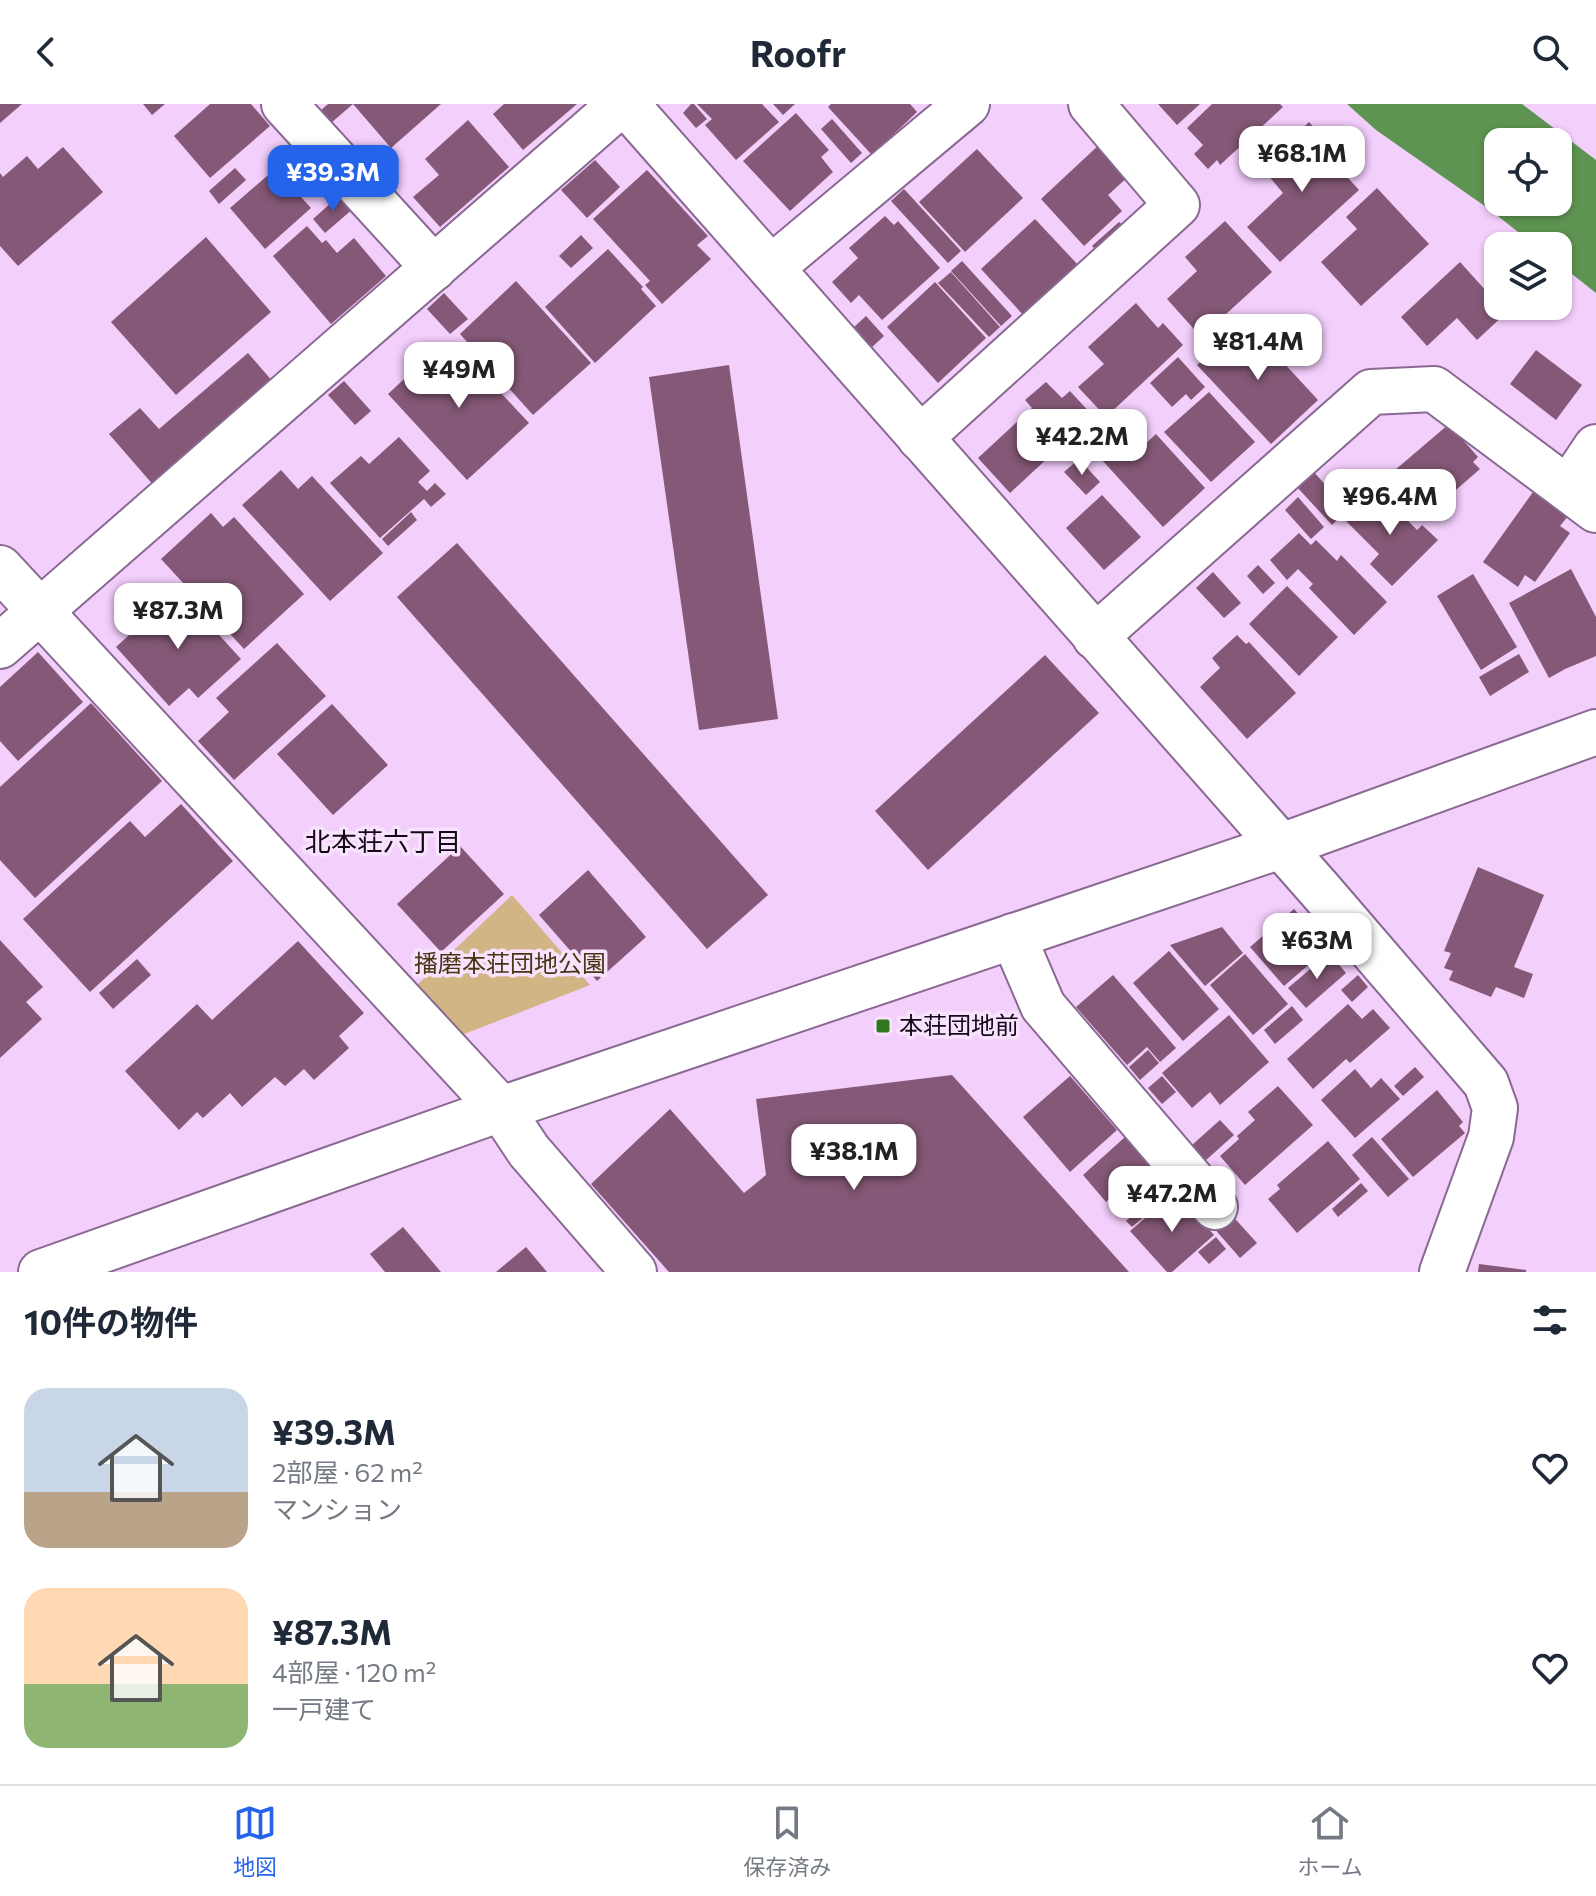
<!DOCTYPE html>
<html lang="ja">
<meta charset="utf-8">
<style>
:root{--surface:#fff;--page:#f2f2f3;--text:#1f2937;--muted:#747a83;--line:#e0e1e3;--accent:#2563eb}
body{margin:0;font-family:Commissioner,"Noto Sans JP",sans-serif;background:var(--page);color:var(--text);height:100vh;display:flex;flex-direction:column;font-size:30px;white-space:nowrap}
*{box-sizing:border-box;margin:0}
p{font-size:26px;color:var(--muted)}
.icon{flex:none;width:44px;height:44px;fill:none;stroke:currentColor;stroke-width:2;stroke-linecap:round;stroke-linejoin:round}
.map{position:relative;height:1168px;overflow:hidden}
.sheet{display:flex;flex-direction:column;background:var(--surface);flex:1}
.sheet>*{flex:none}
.controls{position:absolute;left:1484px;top:24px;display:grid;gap:16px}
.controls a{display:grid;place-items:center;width:88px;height:88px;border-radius:16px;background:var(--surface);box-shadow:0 2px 6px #0004;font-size:40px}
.price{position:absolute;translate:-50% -68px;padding:0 18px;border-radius:16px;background:#fff;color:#222;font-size:26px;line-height:52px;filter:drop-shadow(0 2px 4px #0008)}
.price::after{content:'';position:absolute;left:50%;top:48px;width:24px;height:18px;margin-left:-12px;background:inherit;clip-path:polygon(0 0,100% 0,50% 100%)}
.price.on{background:var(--accent);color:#fff}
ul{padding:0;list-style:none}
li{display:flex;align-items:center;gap:24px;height:200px;padding:0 24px}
li span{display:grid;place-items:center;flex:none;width:224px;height:160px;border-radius:24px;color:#555}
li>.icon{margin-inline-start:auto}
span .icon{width:96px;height:96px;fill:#fffc;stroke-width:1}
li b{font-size:34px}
h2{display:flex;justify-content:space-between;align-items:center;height:96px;padding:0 24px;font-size:34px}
header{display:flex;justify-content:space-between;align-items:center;height:104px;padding:0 24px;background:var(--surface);font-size:36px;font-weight:700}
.dock{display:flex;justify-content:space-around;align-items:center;height:112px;border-top:2px solid var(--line);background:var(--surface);font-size:22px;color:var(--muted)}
.dock a{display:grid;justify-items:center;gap:4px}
.dock .on{color:var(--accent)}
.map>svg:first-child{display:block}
.green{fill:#d2b585}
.water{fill:#5d9451;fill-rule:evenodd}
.building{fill:#845876}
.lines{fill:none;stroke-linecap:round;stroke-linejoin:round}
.street-casing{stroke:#896991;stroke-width:48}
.secondary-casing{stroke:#896991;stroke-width:48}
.street{stroke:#fff;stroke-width:44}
.secondary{stroke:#fff;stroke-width:44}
.poi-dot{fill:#30781c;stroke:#f8e2fd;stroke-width:3}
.labels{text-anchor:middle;stroke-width:7;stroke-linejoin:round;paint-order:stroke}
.park-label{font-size:24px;fill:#483511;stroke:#f8e2fd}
.poi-label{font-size:24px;fill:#120715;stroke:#f8e2fd;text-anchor:start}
.neighbourhood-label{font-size:26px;fill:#120715;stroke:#f8e2fd}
</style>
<header><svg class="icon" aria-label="back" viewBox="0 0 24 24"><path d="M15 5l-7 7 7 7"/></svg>Roofr<svg class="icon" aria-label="search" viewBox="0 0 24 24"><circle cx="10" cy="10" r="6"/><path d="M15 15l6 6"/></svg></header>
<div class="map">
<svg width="1596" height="1168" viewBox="0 0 1596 1168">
<rect width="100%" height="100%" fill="#f3cffc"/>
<!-- green -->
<polygon class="green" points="512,791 590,881 459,932 416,882"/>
<!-- water -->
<path class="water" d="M 1347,0 L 1522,0 L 1596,56 L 1596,189 L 1558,159 L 1558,142 L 1536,142 L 1489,105 L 1376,26 ZM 1498,38 L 1558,38 L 1558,98 L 1498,98 Z"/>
<!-- building -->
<g class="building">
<polygon points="0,0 22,0 0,19"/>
<polygon points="143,0 165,0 152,11"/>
<polygon points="210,0 251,0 270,22 210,74 174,32"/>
<polygon points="328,0 441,0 391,44 353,0 331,19 320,7"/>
<polygon points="504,0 577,0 523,46 493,10"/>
<polygon points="691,0 694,0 707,15 696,24 683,9"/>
<polygon points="697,0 762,0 779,18 736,56 705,21 712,15"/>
<polygon points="773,0 795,0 783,11"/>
<polygon points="831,0 910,0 917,8 872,51 828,3"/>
<polygon points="1158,0 1200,0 1177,21"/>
<polygon points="1212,0 1280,0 1283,3 1220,61 1217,56 1208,65 1194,50 1203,41 1187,24"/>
<polygon points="796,9 829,46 821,53 833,68 790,107 743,57"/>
<polygon points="832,15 862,49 851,59 821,25"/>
<polygon points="468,16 509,63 440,123 413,93 439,71 425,55"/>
<polygon points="1309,18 1337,48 1330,54 1359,86 1280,158 1247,123 1283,89 1268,71 1290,50 1283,43"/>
<polygon points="1101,39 1130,71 1108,91 1122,107 1084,142 1041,95"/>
<polygon points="63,43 103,88 18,162 0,142 0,69 3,73 27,52 38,65"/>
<polygon points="977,45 1023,94 965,148 919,98"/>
<polygon points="289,53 314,82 301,93 311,104 265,145 230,104"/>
<polygon points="595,56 620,83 587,114 561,86"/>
<polygon points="235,64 246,76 219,100 209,87"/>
<polygon points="647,66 708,132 697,141 711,155 662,200 645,181 650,177 593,115"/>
<polygon points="1377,84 1429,140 1361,202 1321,158 1357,125 1346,113"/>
<polygon points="904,85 961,147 948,159 891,97"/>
<polygon points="341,90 354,104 325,129 313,115"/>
<polygon points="885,112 894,121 898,117 940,164 882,216 859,191 851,199 832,178 858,154 849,144"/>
<polygon points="1035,115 1080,163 1025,213 981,165"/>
<polygon points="1225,117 1272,168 1201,233 1167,195 1197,167 1185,153"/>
<polygon points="1119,118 1126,124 1099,149 1092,142"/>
<polygon points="307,122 322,139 326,136 337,149 354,134 386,172 331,220 273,152"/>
<polygon points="581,131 593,144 571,164 559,152"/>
<polygon points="206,133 271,208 176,291 111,218"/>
<polygon points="608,145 643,183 641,185 656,202 595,259 545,203"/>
<polygon points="962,157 1012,212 1001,222 951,167"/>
<polygon points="1460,158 1506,209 1477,236 1457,214 1427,242 1401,213"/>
<polygon points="951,168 1000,223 989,233 938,179"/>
<polygon points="516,177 591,259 533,311 460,230"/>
<polygon points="935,178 986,234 938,279 887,223"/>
<polygon points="444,189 468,215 450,230 427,205"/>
<polygon points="1136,199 1158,224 1163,219 1183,241 1106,313 1078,283 1104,260 1088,243"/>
<polygon points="866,212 884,232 870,245 852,225"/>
<polygon points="1245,217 1318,296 1271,340 1197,261"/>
<polygon points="455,240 529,319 467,376 388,290 431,250 437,256"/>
<polygon points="1536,246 1582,281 1556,316 1510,280"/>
<polygon points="248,249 274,279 155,383 109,330 140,304 159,325"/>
<polygon points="1178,253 1205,283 1191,296 1186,290 1172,303 1150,279"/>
<polygon points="729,261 778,615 699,626 649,273"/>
<polygon points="344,277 371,307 355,321 328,291"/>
<polygon points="1046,278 1062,294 1070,287 1093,312 1010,389 978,354 1032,304 1025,296"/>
<polygon points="1209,288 1255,338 1211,378 1164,328"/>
<polygon points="1449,320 1478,353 1473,358 1480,365 1427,411 1421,403 1418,406 1388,372"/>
<polygon points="1130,330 1142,343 1156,330 1205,384 1163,423 1102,356"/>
<polygon points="399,333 430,367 418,378 427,387 435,379 446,390 431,403 424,395 380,434 330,379 361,352 369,360"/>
<polygon points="1079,355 1100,378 1086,391 1064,368"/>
<polygon points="281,366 298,385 312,372 383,449 330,497 242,401"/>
<polygon points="1313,367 1348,406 1332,421 1296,382"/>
<polygon points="1377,385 1417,426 1422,421 1438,436 1392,482 1370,460 1379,450 1345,416"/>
<polygon points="1533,388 1568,412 1560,422 1570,429 1535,478 1525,471 1518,483 1483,458"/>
<polygon points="1102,391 1141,433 1104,466 1066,424"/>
<polygon points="1298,393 1324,423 1311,435 1285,406"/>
<polygon points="411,408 417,416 388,442 382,435"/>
<polygon points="211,409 223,423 234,413 304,490 244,545 161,455"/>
<polygon points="1299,429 1311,441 1316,436 1337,457 1341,451 1387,498 1354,531 1309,484 1313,480 1298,465 1287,476 1270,456"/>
<polygon points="457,439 768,791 707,845 397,493"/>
<polygon points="1258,461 1275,479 1263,490 1247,472"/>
<polygon points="1571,465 1596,513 1596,552 1565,565 1549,574 1509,499"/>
<polygon points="1213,468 1241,499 1224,514 1196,484"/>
<polygon points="1473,470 1517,543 1481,566 1437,492"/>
<polygon points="1287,482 1338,533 1299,572 1249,520"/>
<polygon points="178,486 241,555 198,594 189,584 169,602 116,543"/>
<polygon points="1237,531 1246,540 1249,538 1296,589 1247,635 1200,583 1220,564 1212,554"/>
<polygon points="277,539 326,592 234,676 198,637 229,608 216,594"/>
<polygon points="38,548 83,598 18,657 0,637 0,583"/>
<polygon points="1519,550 1529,568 1490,592 1479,573"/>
<polygon points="1045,551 1099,609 928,766 875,707"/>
<polygon points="91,599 162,677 35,794 0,756 0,683"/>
<polygon points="332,600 388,661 333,711 277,650"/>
<polygon points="181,700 233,757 90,888 23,815 130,717 145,733"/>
<polygon points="460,742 504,790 441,848 397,800"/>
<polygon points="1478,763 1544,791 1514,863 1533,870 1524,894 1496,883 1491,893 1449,876 1453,867 1444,864 1451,849 1444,847"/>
<polygon points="588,766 646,833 597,877 539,811"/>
<polygon points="1294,805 1328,844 1284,882 1250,843"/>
<polygon points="1222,823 1243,849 1205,882 1170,841"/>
<polygon points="0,836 43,883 26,898 42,915 0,954"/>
<polygon points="298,837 364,909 339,932 349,944 314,976 304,965 285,982 275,973 242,1003 230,989 203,1014 197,1008 179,1026 125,967 197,900 212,916"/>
<polygon points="1169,847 1219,905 1183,937 1133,879"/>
<polygon points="1329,849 1346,869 1306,904 1288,884"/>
<polygon points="1245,850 1288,900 1253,931 1210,881"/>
<polygon points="137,855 151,871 113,905 99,889"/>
<polygon points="1113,871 1176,944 1160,958 1147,943 1127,961 1076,903"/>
<polygon points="1358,871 1368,883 1352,898 1341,886"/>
<polygon points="1348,900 1362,915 1373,905 1390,924 1350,959 1346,955 1313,985 1287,955"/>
<polygon points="1292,902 1303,916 1275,940 1264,926"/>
<polygon points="1229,911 1269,958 1220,1001 1210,988 1192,1004 1162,969"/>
<polygon points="1148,946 1159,959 1140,976 1129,963"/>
<polygon points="1415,963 1424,973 1403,992 1394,982"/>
<polygon points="1355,965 1371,984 1381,974 1400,995 1355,1034 1321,996"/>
<polygon points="952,971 1129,1168 669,1168 591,1080 670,1005 744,1089 766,1071 756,995"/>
<polygon points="1070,972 1117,1026 1070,1068 1023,1013"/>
<polygon points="1162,972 1176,988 1162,1000 1148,984"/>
<polygon points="1278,982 1313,1021 1245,1081 1220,1052 1239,1035 1237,1032 1255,1016 1248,1008"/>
<polygon points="1437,986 1463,1018 1459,1022 1465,1029 1413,1073 1381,1035"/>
<polygon points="1220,1016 1234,1031 1205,1057 1192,1041"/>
<polygon points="1125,1033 1162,1076 1125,1109 1111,1093 1106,1098 1083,1071"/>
<polygon points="1372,1033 1409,1075 1388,1093 1352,1051"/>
<polygon points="1328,1037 1360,1075 1297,1129 1268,1095 1280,1085 1277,1081"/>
<polygon points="1361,1079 1368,1087 1338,1113 1332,1105"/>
<polygon points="1166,1083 1171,1089 1132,1123 1126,1117"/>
<polygon points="1172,1091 1183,1105 1188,1101 1214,1131 1172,1168 1167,1168 1130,1127"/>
<polygon points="1228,1107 1257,1139 1240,1154 1212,1122"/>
<polygon points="403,1123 441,1168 385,1168 370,1150"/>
<polygon points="1216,1133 1226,1145 1209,1160 1198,1148"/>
<polygon points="526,1143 547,1168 496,1168"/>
<polygon points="1479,1160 1526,1166 1526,1168 1478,1168"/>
</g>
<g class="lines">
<defs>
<g id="street">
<polyline points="284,0 434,164"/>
<polyline points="626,0 1320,786 1486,979 1495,1004 1491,1033 1442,1168"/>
<polyline points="771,164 967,0"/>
<polyline points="920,334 1177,101 1091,0"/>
<polyline points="1568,385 1596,343"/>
<polyline points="0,464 501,1005 529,1047 634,1168"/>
<polyline points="1095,533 1371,288 1434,285 1596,406"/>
<polyline points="0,542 621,0"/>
<polyline points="1013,832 1043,902 1215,1103"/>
</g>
<polyline id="secondary" points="41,1168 501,1005 1281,742 1596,628"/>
</defs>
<!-- street casing -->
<use href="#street" class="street-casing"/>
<!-- secondary casing -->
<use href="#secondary" class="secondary-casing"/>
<!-- street -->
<use href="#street" class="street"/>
<!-- secondary -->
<use href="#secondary" class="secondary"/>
</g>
<!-- markers -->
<rect class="poi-dot" x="875" y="914" width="16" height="16" rx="4"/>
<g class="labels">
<!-- park labels -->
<g class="park-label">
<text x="510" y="868">播磨本荘団地公園</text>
</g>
<!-- poi labels -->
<g class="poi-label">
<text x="899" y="930">本荘団地前</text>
</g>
<!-- neighbourhood labels -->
<g class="neighbourhood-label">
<text x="383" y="747">北本荘六丁目</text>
</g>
</g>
</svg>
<div class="controls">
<a><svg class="icon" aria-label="locate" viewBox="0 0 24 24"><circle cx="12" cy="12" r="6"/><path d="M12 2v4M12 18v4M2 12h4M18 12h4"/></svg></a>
<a><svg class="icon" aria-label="layers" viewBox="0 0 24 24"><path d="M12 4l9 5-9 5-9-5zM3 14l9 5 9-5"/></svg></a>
</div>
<b class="price" style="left:1302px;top:90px">¥68.1M</b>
<b class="price on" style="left:333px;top:109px">¥39.3M</b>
<b class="price" style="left:1258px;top:278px">¥81.4M</b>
<b class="price" style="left:459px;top:306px">¥49M</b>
<b class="price" style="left:1082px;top:373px">¥42.2M</b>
<b class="price" style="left:1390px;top:433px">¥96.4M</b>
<b class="price" style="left:178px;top:547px">¥87.3M</b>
<b class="price" style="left:1317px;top:877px">¥63M</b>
<b class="price" style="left:854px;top:1088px">¥38.1M</b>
<b class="price" style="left:1172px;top:1130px">¥47.2M</b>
</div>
<section class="sheet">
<h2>10件の物件<svg class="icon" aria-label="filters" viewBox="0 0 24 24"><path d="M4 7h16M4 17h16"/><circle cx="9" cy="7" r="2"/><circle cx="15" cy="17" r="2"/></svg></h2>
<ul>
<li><span style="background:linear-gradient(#c9d6e8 65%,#b9a48a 0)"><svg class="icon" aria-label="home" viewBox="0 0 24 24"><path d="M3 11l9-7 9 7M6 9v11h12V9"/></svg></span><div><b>¥39.3M</b><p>2部屋 · 62 m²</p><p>マンション</p></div><svg class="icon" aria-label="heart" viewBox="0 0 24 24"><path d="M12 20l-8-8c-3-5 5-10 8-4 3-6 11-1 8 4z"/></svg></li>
<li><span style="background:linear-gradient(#ffd9b3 60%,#8fb573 0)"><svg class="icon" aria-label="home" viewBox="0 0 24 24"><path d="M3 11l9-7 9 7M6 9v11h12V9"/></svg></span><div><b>¥87.3M</b><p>4部屋 · 120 m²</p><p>一戸建て</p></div><svg class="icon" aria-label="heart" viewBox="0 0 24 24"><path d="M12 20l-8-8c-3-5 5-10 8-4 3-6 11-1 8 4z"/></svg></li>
</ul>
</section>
<nav class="dock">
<a class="on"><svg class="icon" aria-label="map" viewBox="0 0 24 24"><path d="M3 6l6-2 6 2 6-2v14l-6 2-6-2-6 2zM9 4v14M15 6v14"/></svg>地図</a>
<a><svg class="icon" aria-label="saved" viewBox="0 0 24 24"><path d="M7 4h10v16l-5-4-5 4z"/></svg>保存済み</a>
<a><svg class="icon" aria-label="home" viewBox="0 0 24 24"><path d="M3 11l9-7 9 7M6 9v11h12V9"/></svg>ホーム</a>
</nav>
